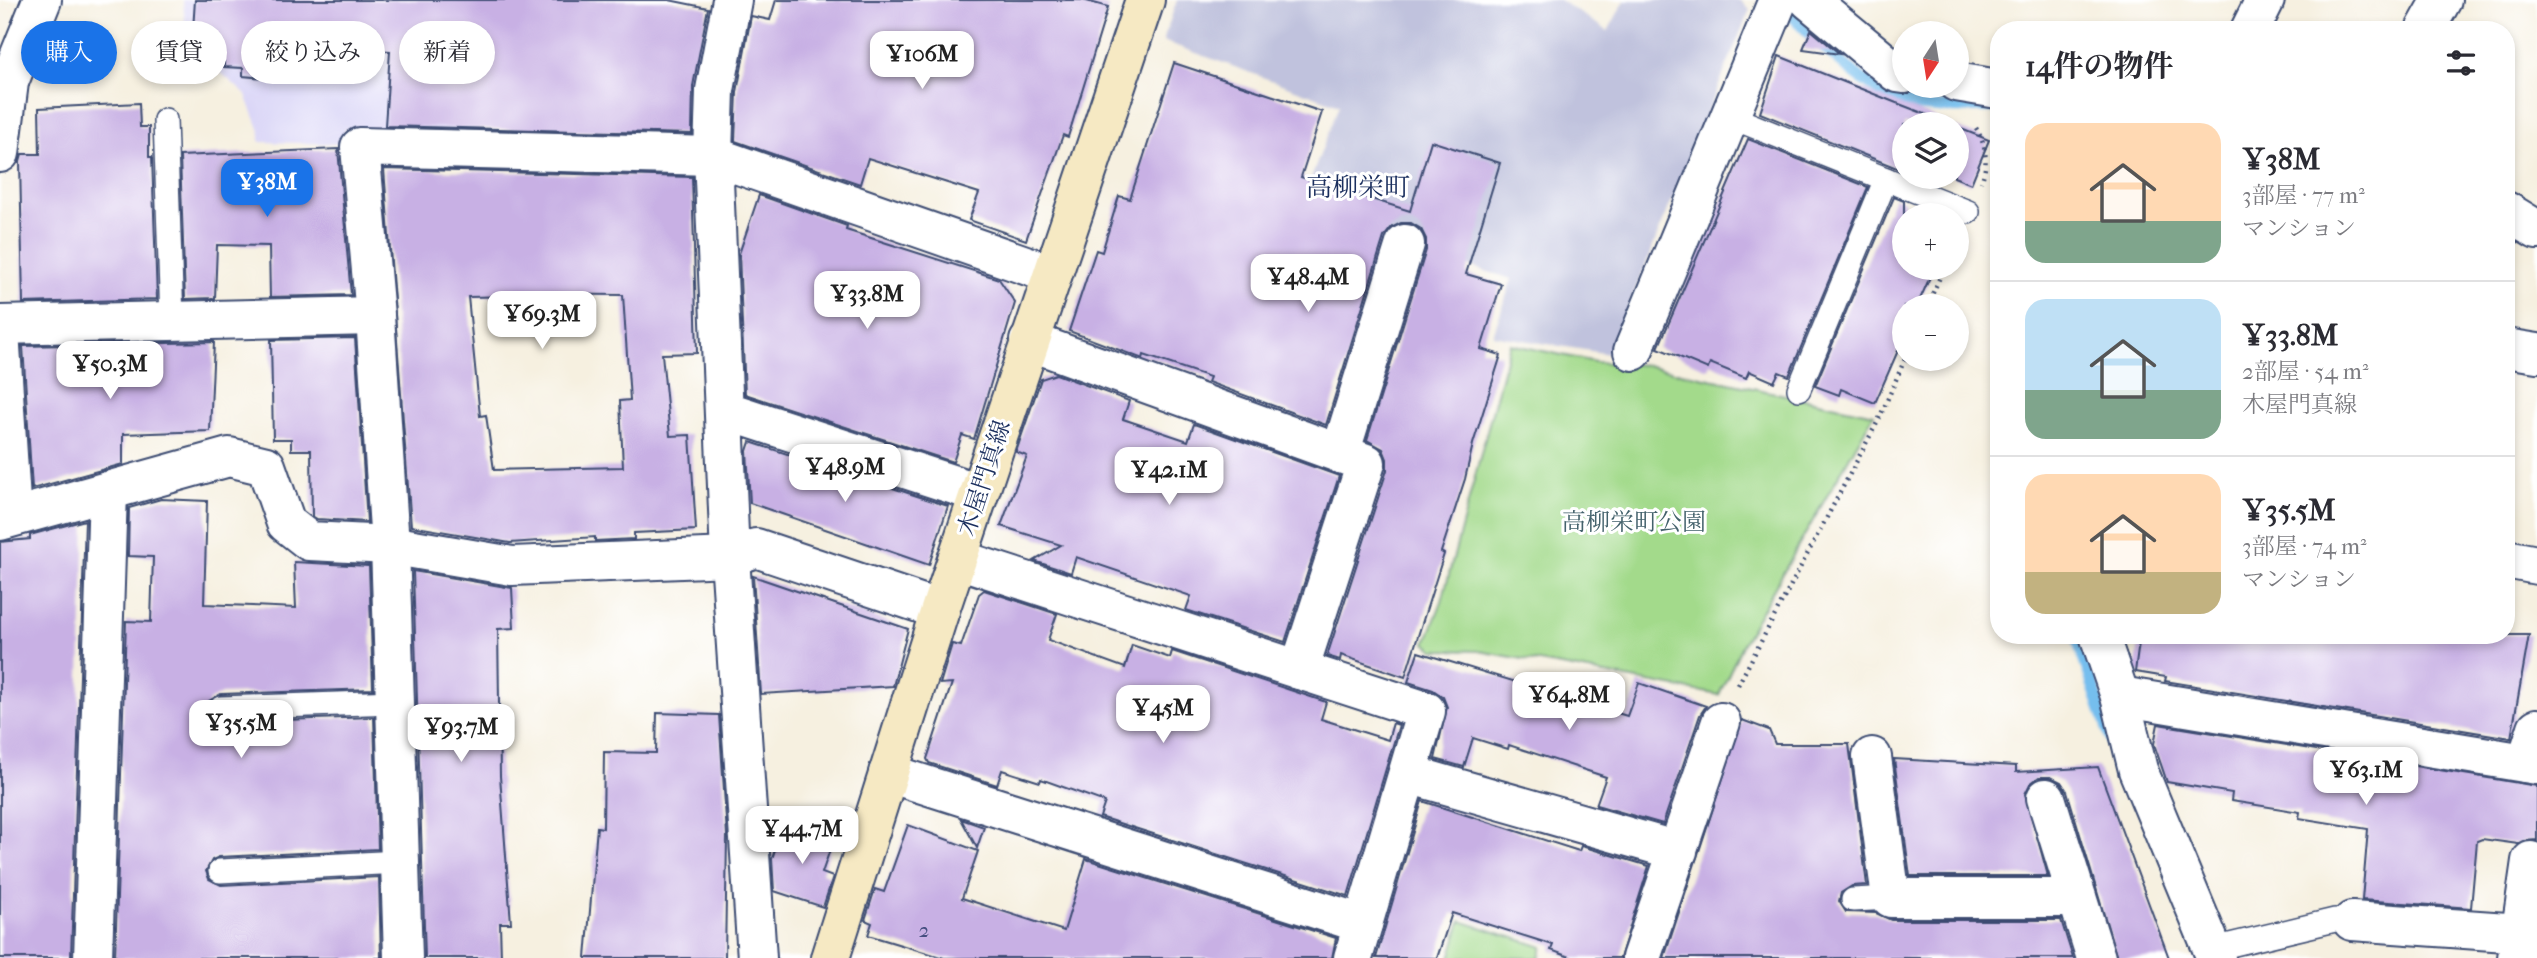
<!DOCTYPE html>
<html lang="ja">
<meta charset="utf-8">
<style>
:root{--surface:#fff;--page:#f2f2f3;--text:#2b2b33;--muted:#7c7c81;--line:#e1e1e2;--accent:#1a73e8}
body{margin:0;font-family:"IM FELL French Canon","Noto Serif JP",serif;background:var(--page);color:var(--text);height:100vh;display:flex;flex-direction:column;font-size:26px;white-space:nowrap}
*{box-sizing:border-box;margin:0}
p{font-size:23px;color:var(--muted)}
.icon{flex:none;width:38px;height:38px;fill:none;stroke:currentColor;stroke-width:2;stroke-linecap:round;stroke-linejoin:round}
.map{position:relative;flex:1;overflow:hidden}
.details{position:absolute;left:1990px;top:21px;width:525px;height:623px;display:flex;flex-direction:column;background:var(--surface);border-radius:28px;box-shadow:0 4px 10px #0003}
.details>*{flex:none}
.guide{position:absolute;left:21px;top:21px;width:665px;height:63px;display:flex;gap:14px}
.needle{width:46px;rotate:192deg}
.controls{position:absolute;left:1892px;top:21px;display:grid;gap:14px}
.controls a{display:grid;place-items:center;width:77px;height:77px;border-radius:50%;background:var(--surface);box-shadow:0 4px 10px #0003;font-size:35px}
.price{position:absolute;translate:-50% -60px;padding:0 16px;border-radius:14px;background:#fff;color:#222;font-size:23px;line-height:46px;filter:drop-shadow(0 2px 4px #0008)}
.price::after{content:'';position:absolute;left:50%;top:42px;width:21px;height:16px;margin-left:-10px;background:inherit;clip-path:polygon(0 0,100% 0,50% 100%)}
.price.active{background:var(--accent);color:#fff}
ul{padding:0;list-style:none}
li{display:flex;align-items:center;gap:21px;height:175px;padding:0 35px}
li+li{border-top:2px solid var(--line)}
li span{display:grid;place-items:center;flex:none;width:196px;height:140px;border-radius:21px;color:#555}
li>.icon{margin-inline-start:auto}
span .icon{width:84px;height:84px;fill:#fffc;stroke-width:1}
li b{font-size:30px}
h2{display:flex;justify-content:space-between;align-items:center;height:84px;padding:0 35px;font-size:30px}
.pill{padding:0 24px;border-radius:32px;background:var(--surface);box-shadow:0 4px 10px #0003;font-size:24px;line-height:63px}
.pill.active{background:var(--accent);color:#fff}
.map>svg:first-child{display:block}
.built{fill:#dad6f7}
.industrial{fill:#c0c2dd}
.green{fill:#a3da8b;stroke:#5f8474;stroke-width:2}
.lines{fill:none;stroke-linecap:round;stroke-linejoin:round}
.stream{stroke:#75beee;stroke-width:12}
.building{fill:#c8b0e4;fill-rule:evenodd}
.service-casing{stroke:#3c4c72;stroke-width:26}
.minor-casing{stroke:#3c4c72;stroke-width:42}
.secondary-casing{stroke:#3c4c72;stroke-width:42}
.path{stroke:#3c4c72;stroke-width:4.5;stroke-dasharray:2 5;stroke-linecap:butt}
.service{stroke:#fff;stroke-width:23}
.minor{stroke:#fff;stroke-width:38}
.secondary{stroke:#f6e9c3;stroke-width:38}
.labels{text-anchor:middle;stroke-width:6;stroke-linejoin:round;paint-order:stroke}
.number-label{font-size:21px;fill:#464f80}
.street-label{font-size:24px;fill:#1b2f5e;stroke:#fff}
.park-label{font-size:24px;fill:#44626c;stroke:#fff}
.neighbourhood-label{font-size:26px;fill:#1b2f5e;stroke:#fff}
</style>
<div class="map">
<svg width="2537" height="958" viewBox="0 0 2537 958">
<rect width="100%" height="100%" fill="#fff"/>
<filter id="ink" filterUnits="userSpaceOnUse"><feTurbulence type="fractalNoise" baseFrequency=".0143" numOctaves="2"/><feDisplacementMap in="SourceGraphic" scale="14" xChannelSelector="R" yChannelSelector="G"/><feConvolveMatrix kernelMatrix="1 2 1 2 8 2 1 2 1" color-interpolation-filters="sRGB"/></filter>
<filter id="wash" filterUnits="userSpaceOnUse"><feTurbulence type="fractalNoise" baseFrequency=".00686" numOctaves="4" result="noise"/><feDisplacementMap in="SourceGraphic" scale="28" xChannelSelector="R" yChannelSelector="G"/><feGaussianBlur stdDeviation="1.57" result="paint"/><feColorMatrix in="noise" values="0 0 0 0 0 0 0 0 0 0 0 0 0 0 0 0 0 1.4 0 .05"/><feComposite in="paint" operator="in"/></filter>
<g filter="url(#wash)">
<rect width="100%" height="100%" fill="#f6f0e0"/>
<!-- built -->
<polygon class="built" points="183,0 494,0 485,47 478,136 345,129 345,144 260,142 260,131 246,95 219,71 188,63"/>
<!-- industrial -->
<polygon class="industrial" points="1177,0 1559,0 1608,31 1625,0 1739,0 1750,9 1609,354 1493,335 1512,279 1297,215 1339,105 1163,41"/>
<!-- green -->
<g class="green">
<polygon points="1510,344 1595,362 1645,365 1874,414 1743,643 1719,695 1479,651 1434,650 1426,643 1442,601"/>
<polygon points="1461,921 1543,947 1539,958 1450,958"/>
</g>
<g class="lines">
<!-- stream -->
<g class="stream">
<path d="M 1791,15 C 1825,47 1865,92 1912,104 C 1938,110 1971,106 1998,107"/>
<polyline points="2076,635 2121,769"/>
</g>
</g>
<g id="blocks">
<!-- building -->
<g class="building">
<polygon points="195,0 669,0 708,8 693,86 692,134 385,126 390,51 373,50 374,40 286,34 283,80 243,76 243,68 224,67 224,62 191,60"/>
<polygon points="776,0 1083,0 1108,7 1068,137 1063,135 1026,240 969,220 979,193 868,158 860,184 735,141 737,92 751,16 770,20"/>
<polygon points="1811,30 1840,54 1803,49"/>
<polygon points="1779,56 1894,102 1951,124 1904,124 1904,171 1892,166 1760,113"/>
<polygon points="1174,63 1322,112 1301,177 1410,211 1431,141 1500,163 1466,274 1501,284 1481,349 1501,355 1473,444 1465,479 1441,552 1444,554 1405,677 1341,655 1340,660 1327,656 1387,470 1387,459 1383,449 1367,440 1426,250 1426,239 1421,229 1411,223 1401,223 1391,228 1384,237 1326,425 1208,382 1210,377 1144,355 1143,359 1069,331 1096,250 1102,252 1119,196 1130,199"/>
<polygon points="139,103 140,127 149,127 149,157 152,157 157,299 23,303 20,161 22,154 40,154 39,108"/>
<polygon points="1956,127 1989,140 1971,184 1954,177"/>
<polygon points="1748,139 1868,187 1789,376 1779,372 1774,382 1749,371 1746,378 1710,363 1708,369 1658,348"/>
<polygon points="338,149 351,295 270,297 269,246 217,245 215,298 185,299 180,156"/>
<path d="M 384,169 L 692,177 L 697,353 L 662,354 L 670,436 L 690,435 L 696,530 L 634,533 L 634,539 L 595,541 L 595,537 L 510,543 L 411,526 ZM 520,294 L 623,295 L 630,400 L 620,401 L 623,467 L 494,470 L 486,415 L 480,416 L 468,297 L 520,296 Z"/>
<polygon points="759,195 847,226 846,230 999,279 1015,303 974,439 962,435 953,462 745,394 739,254"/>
<polygon points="1894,197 1904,201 1904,268 1934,268 1917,306 1904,306 1904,337 1875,403 1841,389 1839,395 1815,386"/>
<polygon points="355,338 367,522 317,519 312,516 311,450 291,450 291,439 273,439 271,340"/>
<polygon points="214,342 210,431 123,434 123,464 32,489 23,346"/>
<polygon points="1056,374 1129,401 1123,419 1188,441 1194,424 1339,476 1285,642 1186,610 1191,596 1076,557 1071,573 1034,561 1061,545 1001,526 1027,456 1016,452 1041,379"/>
<polygon points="750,442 948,506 929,565 750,503 747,451"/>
<polygon points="161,499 207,501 204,604 296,608 294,562 369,566 373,689 221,694 209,701 207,709 214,720 221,722 374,717 378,849 219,857 212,860 206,871 209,879 221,885 379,877 381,958 115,958 126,621 151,622 153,557 128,556 129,508"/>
<polygon points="85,520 71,958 0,958 0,542 30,539 30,535"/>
<polygon points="413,571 512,588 514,628 498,629 500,776 511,923 500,923 501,958 425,958"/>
<polygon points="753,576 908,629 893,686 761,694"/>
<polygon points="984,590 1057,614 1048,640 1125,668 1132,645 1170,658 1172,651 1326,702 1321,719 1388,740 1393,723 1399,725 1348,896 1100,817 1105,802 1041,779 1040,782 1002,770 997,785 929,763 927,759 952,683 940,684 952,644 961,646 979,594"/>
<polygon points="2140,635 2529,635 2511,738 2165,681 2166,677 2135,672"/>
<polygon points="1418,652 1627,716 1639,683 1706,706 1700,715 1663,824 1596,805 1606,777 1509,745 1508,749 1473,738 1464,767 1435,759 1447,707 1443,697 1433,690 1408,682"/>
<polygon points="657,713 719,715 727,835 725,958 586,958 597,827 603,828 604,752 656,753"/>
<polygon points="1742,720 1769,730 1775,744 1849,744 1867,885 1852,886 1841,893 1839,901 1846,912 1876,913 1891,920 2061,920 2073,958 1664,958"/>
<polygon points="2158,724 2537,786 2537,840 2524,841 2518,844 2482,839 2477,841 2471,908 2362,900 2368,829 2299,818 2300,812 2231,801 2232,793 2167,782 2154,744"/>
<polygon points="1894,759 2016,766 2016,772 2098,767 2169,958 2117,958 2067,791 2061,782 2051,777 2039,777 2030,784 2025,794 2048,876 1910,876"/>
<polygon points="1422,801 1579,851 1581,846 1649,866 1620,958 1572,958 1551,950 1553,945 1452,913 1437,958 1376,958"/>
<polygon points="961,819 984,827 977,848"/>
<polygon points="783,825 833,841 822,873 833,877 823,907 774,891 772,859"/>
<polygon points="908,825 978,851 962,898 1064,931 1086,859 1336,938 1332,958 944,958 868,935 872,923 865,920 875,889 884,892"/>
</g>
</g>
</g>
<g filter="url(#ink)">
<use href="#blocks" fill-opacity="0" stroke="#3c4c72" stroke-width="2"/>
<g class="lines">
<defs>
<g id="service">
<polyline points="1731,117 1968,212"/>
<polyline points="165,120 172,320"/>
<polyline points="1799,389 1886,179"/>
<polyline points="221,708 395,702"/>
<polyline points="220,871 400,862"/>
<polyline points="1853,900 1891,898"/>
<polyline points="2213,949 2335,920"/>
</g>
<g id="minor">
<polyline points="732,0 715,90 713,156 730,557 757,958"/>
<polyline points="1809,0 1897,73 1904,74"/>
<polyline points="2250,30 2265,0"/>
<polyline points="2425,30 2442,0"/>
<polyline points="1956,82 1998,89"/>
<polyline points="0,153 9,82 42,0"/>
<polyline points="2506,211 2537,230"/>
<polyline points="0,325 375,316"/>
<polyline points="0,331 12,517"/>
<polyline points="1029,341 1366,463 1299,670"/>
<polyline points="2506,348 2537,353"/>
<polyline points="1633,351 1778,0"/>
<polyline points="724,410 979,493"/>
<polyline points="1340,454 1405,244"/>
<polyline points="0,521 229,457 266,466 286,523 309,541 390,545 512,566 730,557 756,548 940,610"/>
<polyline points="958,559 1426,711 1353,958"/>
<polyline points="2506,559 2537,565"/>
<polyline points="2099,635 2120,696 2138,770 2216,958"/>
<polyline points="2120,696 2537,765"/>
<polyline points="1872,757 1891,898 2077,898"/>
<polyline points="2526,763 2537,728"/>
<polyline points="888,773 1363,924"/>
<polyline points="1408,774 1678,851"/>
<polyline points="2046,798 2096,958"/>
<polyline points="2352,921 2521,933"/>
<polyline points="93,958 108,491"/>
<polyline points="403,958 390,545 375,316 360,147 713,156 1051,274"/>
<polyline points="1641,958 1721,722"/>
<polyline points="2517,958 2531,861"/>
</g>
<polyline id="secondary" points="830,958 940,610 1145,0"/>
</defs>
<!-- service casing -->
<use href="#service" class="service-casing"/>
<!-- minor casing -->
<use href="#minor" class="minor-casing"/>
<!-- secondary casing -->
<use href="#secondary" class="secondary-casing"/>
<!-- path -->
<g class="path">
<path d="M 1976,128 C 1986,145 1989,163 1981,182"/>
<polyline points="1927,306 1944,268"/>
<polyline points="1738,685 1879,419 1905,359"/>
</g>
<!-- service -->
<use href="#service" class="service"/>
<!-- minor -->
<use href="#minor" class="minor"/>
<!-- secondary -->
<use href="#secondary" class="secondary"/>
</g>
</g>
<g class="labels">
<!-- number labels -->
<g class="number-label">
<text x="924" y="937">2</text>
</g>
<!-- street labels -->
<g class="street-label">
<text transform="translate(984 478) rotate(-72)" y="8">木屋門真線</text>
</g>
<!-- park labels -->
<g class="park-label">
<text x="1634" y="530">高柳栄町公園</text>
</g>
<!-- neighbourhood labels -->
<g class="neighbourhood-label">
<text x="1358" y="196">高柳栄町</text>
</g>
</g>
</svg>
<div class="controls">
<a><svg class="needle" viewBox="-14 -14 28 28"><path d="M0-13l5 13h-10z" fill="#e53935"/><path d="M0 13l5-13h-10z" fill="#7c7c81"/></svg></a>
<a><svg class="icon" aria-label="layers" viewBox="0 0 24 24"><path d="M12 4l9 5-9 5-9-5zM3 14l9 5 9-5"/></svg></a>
<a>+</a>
<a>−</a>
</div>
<b class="price" style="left:922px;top:91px">¥106M</b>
<b class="price active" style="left:267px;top:219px">¥38M</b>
<b class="price" style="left:1308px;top:314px">¥48.4M</b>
<b class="price" style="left:867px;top:331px">¥33.8M</b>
<b class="price" style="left:542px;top:351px">¥69.3M</b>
<b class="price" style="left:110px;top:401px">¥50.3M</b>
<b class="price" style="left:845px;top:504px">¥48.9M</b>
<b class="price" style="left:1169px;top:507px">¥42.1M</b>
<b class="price" style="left:1569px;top:732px">¥64.8M</b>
<b class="price" style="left:1163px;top:745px">¥45M</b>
<b class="price" style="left:241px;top:760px">¥35.5M</b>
<b class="price" style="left:461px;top:764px">¥93.7M</b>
<b class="price" style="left:2366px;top:807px">¥63.1M</b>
<b class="price" style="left:802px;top:866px">¥44.7M</b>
<div class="guide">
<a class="pill active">購入</a>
<a class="pill">賃貸</a>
<a class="pill">絞り込み</a>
<a class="pill">新着</a>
</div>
<section class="details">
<h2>14件の物件<svg class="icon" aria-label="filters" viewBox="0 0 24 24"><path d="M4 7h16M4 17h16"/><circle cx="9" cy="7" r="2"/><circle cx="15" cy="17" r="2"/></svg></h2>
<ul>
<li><span style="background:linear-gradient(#ffd9b3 70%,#7fa58c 0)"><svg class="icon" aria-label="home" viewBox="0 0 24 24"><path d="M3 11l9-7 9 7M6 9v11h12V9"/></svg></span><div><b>¥38M</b><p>3部屋 · 77 m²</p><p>マンション</p></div></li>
<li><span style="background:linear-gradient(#bfe0f5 65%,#7fa58c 0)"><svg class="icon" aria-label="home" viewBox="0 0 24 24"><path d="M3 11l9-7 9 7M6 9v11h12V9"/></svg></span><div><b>¥33.8M</b><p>2部屋 · 54 m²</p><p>木屋門真線</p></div></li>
<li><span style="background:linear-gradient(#ffd9b3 70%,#c2b280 0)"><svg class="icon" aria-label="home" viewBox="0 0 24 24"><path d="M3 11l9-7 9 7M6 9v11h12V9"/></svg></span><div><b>¥35.5M</b><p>3部屋 · 74 m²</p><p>マンション</p></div></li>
</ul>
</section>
</div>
